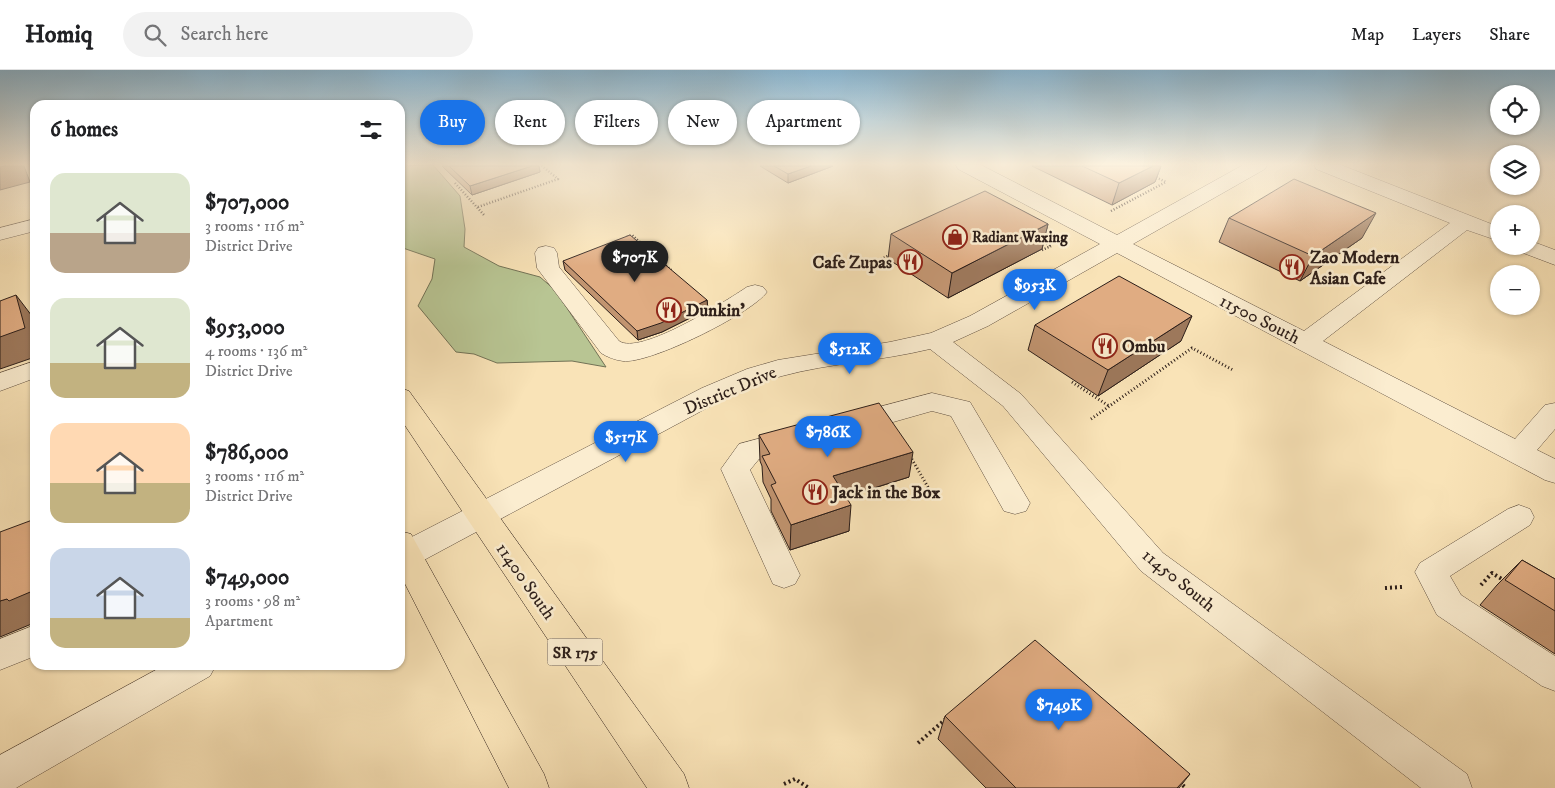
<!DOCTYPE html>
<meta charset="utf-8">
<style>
:root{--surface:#fff;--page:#f2f2f2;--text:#202124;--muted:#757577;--line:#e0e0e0;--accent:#1a73e8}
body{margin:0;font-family:"IM FELL DW Pica",serif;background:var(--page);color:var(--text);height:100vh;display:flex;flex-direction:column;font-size:19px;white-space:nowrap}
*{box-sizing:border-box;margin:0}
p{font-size:16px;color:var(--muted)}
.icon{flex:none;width:28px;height:28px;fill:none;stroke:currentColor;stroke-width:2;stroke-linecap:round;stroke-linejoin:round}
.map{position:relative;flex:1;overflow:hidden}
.side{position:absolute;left:30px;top:30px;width:375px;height:570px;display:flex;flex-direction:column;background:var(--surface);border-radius:15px;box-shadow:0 1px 4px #0004}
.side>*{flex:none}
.top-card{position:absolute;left:420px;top:30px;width:475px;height:45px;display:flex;gap:10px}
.fabs{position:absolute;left:1490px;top:15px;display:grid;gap:10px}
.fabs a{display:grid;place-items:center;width:50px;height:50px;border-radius:50%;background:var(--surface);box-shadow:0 1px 4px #0004;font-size:25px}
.price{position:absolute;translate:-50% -42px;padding:0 11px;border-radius:18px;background:var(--accent);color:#fff;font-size:16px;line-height:32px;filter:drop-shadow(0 1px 2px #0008)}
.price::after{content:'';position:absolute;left:50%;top:30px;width:15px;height:11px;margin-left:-8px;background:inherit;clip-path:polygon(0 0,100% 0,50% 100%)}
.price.on{background:#222;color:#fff}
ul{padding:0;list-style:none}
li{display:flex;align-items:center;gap:15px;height:125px;padding:0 20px}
li span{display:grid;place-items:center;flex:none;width:140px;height:100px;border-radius:15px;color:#555}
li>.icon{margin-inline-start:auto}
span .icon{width:60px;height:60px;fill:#fffc;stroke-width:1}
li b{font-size:21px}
h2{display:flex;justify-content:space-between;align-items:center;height:60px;padding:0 20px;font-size:21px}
.tag{padding:0 18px;border-radius:22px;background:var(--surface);box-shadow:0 1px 4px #0004;font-size:18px;line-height:45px}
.tag.on{background:var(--accent);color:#fff}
header{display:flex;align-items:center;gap:30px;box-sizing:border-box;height:70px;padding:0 25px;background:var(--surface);border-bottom:1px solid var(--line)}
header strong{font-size:24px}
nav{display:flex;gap:28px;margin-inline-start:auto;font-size:18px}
.search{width:350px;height:45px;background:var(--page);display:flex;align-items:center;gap:12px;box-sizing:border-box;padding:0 18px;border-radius:28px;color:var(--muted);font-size:19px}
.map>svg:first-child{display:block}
.green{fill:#b8c593;stroke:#727256}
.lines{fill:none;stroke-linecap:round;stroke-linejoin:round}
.minor-casing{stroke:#5f4f40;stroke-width:1}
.major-casing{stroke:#2c1e19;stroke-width:1}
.path-far2{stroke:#2c1e19;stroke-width:2.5;stroke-dasharray:1 2;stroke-linecap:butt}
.path-far1{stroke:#2c1e19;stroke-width:3;stroke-dasharray:1 2.5;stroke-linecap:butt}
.path{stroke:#2c1e19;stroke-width:4;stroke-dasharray:2 3;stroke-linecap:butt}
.minor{fill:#fbedd0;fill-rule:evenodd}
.major{fill:#f9e3b7;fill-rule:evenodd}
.wall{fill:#c19470;stroke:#2c1e19}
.shaded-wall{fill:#9d785b;stroke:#2c1e19}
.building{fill:#e0ac82;stroke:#2c1e19}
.labels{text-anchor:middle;stroke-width:5;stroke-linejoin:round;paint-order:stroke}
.far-poi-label{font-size:15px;font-weight:bold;fill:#2c1e19;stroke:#fbedd0;text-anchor:start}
.shield{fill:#fbedd0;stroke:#6a5c50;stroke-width:1}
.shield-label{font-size:16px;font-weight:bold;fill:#2c1e19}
.poi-label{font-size:18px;font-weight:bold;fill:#2c1e19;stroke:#fbedd0;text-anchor:start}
.street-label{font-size:18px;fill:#2c1e19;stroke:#fbedd0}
</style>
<header>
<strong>Homiq</strong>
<div class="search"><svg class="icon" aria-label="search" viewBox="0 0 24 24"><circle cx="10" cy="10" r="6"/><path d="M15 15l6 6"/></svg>Search here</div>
<nav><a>Map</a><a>Layers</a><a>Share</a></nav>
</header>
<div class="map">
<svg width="1555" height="718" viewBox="0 0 1555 718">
<rect width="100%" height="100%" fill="#f9e3b7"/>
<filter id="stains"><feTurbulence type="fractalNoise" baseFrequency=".004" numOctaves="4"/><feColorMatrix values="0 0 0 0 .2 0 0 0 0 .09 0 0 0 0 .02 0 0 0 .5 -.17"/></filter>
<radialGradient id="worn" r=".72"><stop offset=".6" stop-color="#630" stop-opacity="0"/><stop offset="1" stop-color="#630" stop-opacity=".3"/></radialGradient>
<!-- green -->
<polygon class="green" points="433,95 460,126 465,159 464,177 499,196 540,207 555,220 606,297 572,291 497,293 474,284 456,282 418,236 432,209 435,189 400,177 400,96"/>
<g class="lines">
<defs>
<g id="minor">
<path d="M 956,95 L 981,95 L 1117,165 L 1243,95 L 1267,95 L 1265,99 L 1133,174 L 1304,261 L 1450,153 L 1316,99 L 1314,95 L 1341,95 L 1499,157 L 1499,171 L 1467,160 L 1323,271 L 1515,369 L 1545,335 L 1555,333 L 1555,359 L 1537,380 L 1555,389 L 1555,413 L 1545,410 L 1117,183 L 988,256 L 953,272 L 1021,324 L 1163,483 L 1467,704 L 1472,718 L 1421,718 L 1141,501 L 1003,336 L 930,279 C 881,291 830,293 782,306 C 755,313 731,325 707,338 L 411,497 L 400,501 L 400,473 L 702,318 L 747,299 L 778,290 L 890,272 L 931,263 L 970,246 L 1100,174 L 958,99 Z"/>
<polygon points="35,149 35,161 0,170 0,158"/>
<polygon points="1531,171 1555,180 1555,195 1518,181 1515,176 1531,176"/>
<path d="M 546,176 L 554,178 L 557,183 L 559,197 L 619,271 C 640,286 726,231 747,217 L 755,215 L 763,217 L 767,222 C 751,244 650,294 623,291 C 615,290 607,287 601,283 L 537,198 L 535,183 L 538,178 Z"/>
<polygon points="35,291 35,308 0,321 0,303"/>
<polygon points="932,323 970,332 1030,433 1026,441 1015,444 1004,441 951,346 932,341 851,364 841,361 837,354 841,347"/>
<polygon points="795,359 805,362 809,369 805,376 759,389 750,400 800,505 795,514 784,518 773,514 721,399 739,374"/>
<polygon points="1519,435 1530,439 1534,447 1530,455 1450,506 1461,525 1555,586 1555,621 1542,616 1437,545 1415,502 1420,493 1508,439"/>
<polygon points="35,555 35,586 0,600 0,569"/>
<polygon points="165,595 216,595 210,606 16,718 0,718 0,685"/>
</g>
<g id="major">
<polygon points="400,318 409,321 684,704 689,718 647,718 400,348"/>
<polygon points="400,461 411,464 544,704 549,718 509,718 400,504"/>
</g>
</defs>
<!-- minor casing -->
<use href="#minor" class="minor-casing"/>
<!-- major casing -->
<use href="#major" class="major-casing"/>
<!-- path-far2 -->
<g class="path-far2">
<polyline points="455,113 484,145"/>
<polyline points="478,137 558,109 541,95"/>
<polyline points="1111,141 1166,112 1153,106"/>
<polyline points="627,167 632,165 672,201"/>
<polyline points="1041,171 1051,176"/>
<polyline points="1042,180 1051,176"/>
<polyline points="862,198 890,185"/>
</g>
<!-- path-far1 -->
<g class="path-far1">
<polyline points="1072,312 1109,336"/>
<polyline points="1091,349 1192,278 1233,300"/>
<polyline points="910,386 936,431"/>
</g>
<!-- path -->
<g class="path">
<polyline points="1481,515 1492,503 1505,511"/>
<polyline points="1385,518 1402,517"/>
<polyline points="918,673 947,648"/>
<polyline points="1179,712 1186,718"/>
<polyline points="784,714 795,709 809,718"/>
</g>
<!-- minor -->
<use href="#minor" class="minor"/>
<!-- major -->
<use href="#major" class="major"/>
</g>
<!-- wall -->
<g class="wall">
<polygon points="442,96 539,96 540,102 472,125"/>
<polygon points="760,96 833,96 788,113"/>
<polygon points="1032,96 1161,96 1155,112 1112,135"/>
<polygon points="1229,148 1362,168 1300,211 1219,172"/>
<polygon points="1048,154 1042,179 948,228 888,189 891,164"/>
<polygon points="563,191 707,230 708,239 662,262 638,270 565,200"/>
<polygon points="1035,255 1181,271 1098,326 1028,280"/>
<polygon points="759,365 909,407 846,427 849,461 790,480 771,441 771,429 763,412 762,396 760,391"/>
<polygon points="1522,490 1555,509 1555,584 1480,535 1497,515"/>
<polygon points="945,646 1190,704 1179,718 986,718 938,669"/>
</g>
<!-- shaded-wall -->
<g class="shaded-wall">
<polygon points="5,96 24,96 30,112 0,120 0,97"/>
<polygon points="532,96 539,96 540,102 472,125 470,116"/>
<polygon points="811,96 833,96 788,113 788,104"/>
<polygon points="1153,96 1161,96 1155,112 1112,135 1119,113"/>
<polygon points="1376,143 1362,168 1300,211 1313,186"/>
<polygon points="1048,154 1042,179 948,228 952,203"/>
<polygon points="16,225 35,250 35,287 0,299 0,267"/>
<polygon points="707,230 708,239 662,262 638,270 637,261"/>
<polygon points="1192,246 1181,271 1098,326 1108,300"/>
<polygon points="913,382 909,407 832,431 833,406"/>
<polygon points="851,435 849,461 790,480 791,455"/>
<polygon points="35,520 35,554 34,553 0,567 0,531"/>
</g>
<!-- building -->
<g class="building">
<polygon points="449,96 532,96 470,116"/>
<polygon points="774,96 811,96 788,104"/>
<polygon points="1082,96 1153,96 1119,113"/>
<polygon points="1294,109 1376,143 1313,186 1229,148"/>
<polygon points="985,121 1048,154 952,203 891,164"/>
<polygon points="630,165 707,230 661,253 637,261 563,191"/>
<polygon points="1119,206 1192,246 1108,300 1035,255"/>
<polygon points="16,225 25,258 0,267 0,231"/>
<polygon points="879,333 913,382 833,406 851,435 791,455 771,415 776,413 762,386 770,384 759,365"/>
<polygon points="35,449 35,520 9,531 7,529 0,531 0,462"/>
<polygon points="1522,490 1555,509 1555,541 1505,510"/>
<polygon points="1035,570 1190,704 1177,718 1016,718 945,646"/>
</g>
<!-- sky -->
<linearGradient id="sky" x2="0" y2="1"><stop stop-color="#8bb8d4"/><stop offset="0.48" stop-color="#fcf2df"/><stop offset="1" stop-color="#fcf2df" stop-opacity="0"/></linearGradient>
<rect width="1555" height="196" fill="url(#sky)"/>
<!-- icons -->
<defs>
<symbol id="shop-ring" viewBox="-11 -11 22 22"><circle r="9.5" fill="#fbedd0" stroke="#8f2418" stroke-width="1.5"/><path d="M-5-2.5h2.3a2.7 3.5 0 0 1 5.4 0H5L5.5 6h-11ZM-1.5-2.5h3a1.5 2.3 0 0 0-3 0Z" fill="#8f2418"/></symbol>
<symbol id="restaurant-ring" viewBox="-11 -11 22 22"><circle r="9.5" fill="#fbedd0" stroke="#8f2418" stroke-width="1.5"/><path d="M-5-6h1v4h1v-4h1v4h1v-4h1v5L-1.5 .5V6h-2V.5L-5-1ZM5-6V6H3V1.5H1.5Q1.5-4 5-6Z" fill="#8f2418"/></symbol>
</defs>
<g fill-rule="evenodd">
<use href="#shop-ring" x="941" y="153" width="28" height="28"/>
<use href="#restaurant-ring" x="896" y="178" width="28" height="28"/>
<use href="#restaurant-ring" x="1278" y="183" width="28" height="28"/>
<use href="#restaurant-ring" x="655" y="226" width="28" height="28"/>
<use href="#restaurant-ring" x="1091" y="262" width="28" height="28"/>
<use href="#restaurant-ring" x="801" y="408" width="28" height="28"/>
</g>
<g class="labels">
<!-- far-poi labels -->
<g class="far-poi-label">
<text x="972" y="172">Radiant Waxing</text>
</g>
<!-- shield labels -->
<rect class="shield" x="547.5" y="568.5" width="55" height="27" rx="4"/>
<g class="shield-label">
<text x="575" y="588">SR 175</text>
</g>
<!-- poi labels -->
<g class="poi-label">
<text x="1310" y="193">Zao Modern<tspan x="1310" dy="21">Asian Cafe</tspan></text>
<text x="892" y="198" text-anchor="end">Cafe Zupas</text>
<text x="686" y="246">Dunkin'</text>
<text x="1122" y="282">Ombu</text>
<text x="832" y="428">Jack in the Box</text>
</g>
<!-- street labels -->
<g class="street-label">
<text transform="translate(1260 249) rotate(27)" y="6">11500 South</text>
<text transform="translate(730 320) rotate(-23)" y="6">District Drive</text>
<text transform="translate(1179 510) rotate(39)" y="6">11450 South</text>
<text transform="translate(526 511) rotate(55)" y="6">11400 South</text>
</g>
</g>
<rect width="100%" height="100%" filter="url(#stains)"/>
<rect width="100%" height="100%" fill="url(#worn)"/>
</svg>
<div class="fabs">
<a><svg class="icon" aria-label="locate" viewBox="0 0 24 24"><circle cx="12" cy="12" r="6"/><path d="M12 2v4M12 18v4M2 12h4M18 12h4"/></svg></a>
<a><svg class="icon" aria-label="layers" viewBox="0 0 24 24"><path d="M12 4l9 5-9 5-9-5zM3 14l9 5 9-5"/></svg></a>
<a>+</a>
<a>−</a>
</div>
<b class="price on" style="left:635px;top:213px">$707K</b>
<b class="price" style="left:1035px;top:241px">$953K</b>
<b class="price" style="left:850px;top:305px">$512K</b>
<b class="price" style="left:828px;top:388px">$786K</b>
<b class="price" style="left:626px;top:393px">$517K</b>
<b class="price" style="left:1059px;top:661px">$749K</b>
<div class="top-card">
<a class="tag on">Buy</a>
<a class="tag">Rent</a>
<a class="tag">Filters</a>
<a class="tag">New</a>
<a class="tag">Apartment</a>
</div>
<section class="side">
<h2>6 homes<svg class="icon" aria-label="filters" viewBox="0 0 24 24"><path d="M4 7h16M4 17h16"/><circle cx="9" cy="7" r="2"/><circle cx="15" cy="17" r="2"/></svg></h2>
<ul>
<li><span style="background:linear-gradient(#dfe7d0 60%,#b9a48a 0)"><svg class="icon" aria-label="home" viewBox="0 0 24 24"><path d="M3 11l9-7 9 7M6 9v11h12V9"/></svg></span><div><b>$707,000</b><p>3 rooms · 116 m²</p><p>District Drive</p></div></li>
<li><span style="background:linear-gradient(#dfe7d0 65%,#c2b280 0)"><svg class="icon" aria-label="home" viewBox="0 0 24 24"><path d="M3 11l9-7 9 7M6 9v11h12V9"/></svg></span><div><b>$953,000</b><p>4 rooms · 136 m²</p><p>District Drive</p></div></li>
<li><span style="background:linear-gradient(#ffd9b3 60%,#c2b280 0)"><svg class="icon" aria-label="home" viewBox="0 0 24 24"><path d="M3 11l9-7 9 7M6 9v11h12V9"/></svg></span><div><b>$786,000</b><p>3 rooms · 116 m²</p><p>District Drive</p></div></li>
<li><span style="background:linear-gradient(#c9d6e8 70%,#c2b280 0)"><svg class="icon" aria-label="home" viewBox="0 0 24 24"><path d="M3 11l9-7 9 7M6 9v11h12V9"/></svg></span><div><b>$749,000</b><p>3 rooms · 98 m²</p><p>Apartment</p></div></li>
</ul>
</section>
</div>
